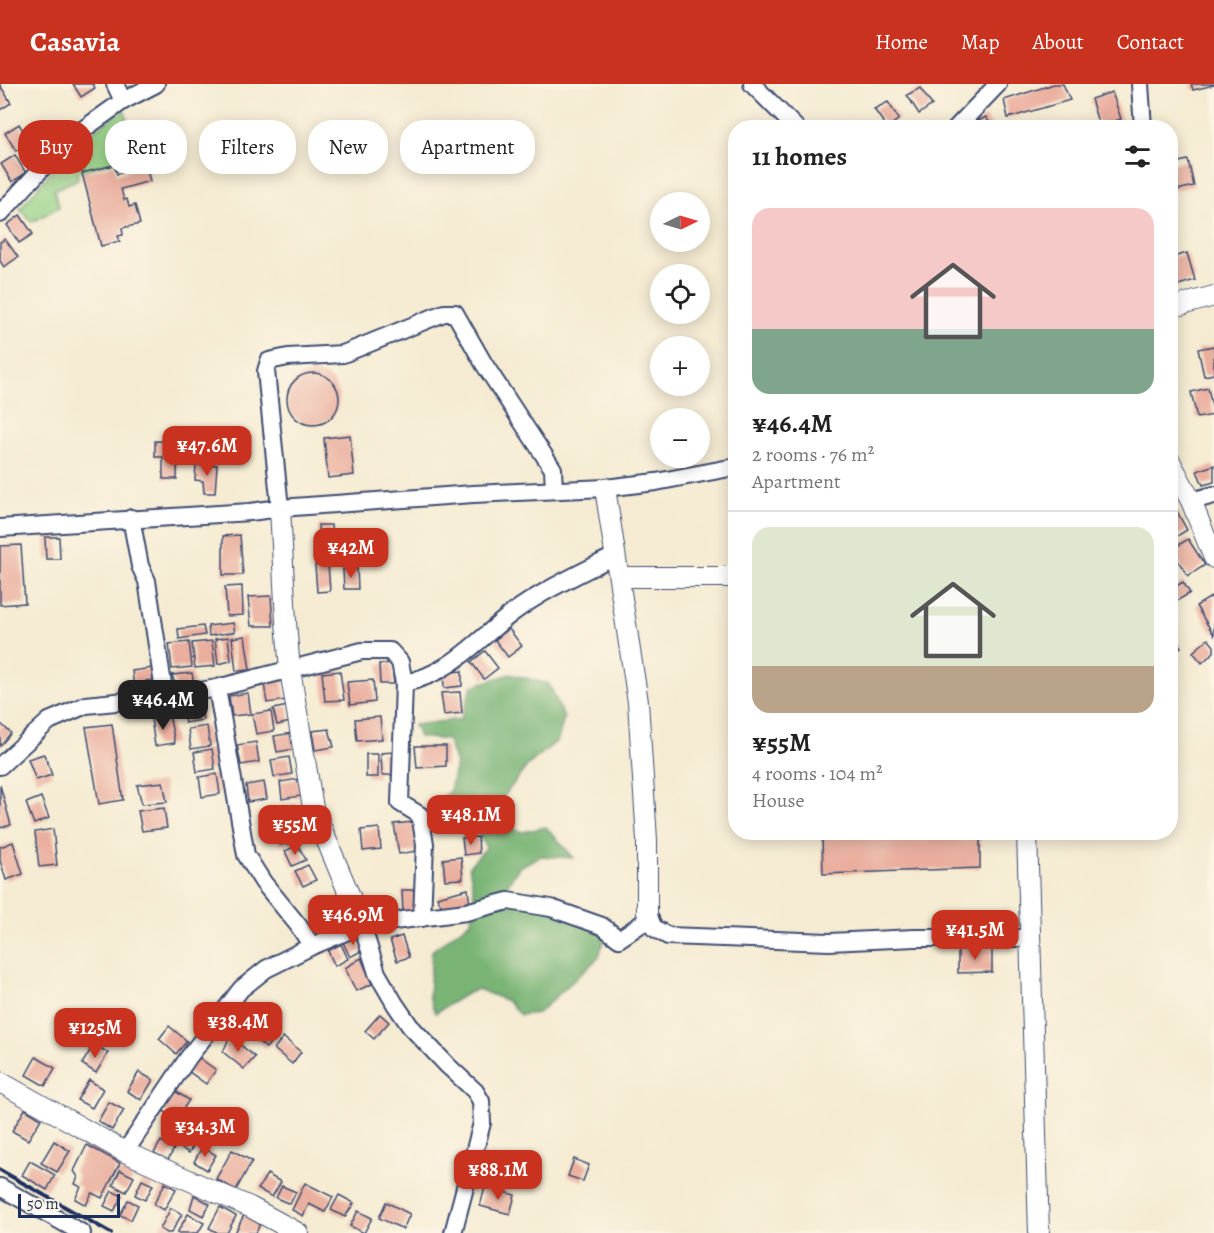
<!DOCTYPE html>
<meta charset="utf-8">
<style>
:root{--surface:#fff;--page:#f6f6f6;--text:#222;--muted:#767676;--line:#e0e0e0;--accent:#c8321e}
body{margin:0;font-family:Alegreya,serif;background:var(--page);color:var(--text);height:100vh;display:flex;flex-direction:column;font-size:22px;white-space:nowrap}
*{box-sizing:border-box;margin:0}
p{font-size:20px;color:var(--muted)}
.icon{flex:none;width:33px;height:33px;fill:none;stroke:currentColor;stroke-width:2;stroke-linecap:round;stroke-linejoin:round}
.map{position:relative;flex:1;overflow:hidden}
.side{position:absolute;left:728px;top:36px;width:450px;height:720px;display:flex;flex-direction:column;background:var(--surface);border-radius:24px;box-shadow:0 3px 15px #0003}
.side>*{flex:none}
.top-card{position:absolute;left:18px;top:36px;width:570px;height:54px;display:flex;gap:12px}
.needle{width:39px;rotate:85deg}
.tools{position:absolute;left:650px;top:108px;display:grid;gap:12px}
.tools a{display:grid;place-items:center;width:60px;height:60px;border-radius:50%;background:var(--surface);box-shadow:0 3px 15px #0003;font-size:30px}
.scale{position:absolute;left:18px;bottom:15px;width:102px;box-sizing:border-box;padding-left:6px;border:3px solid #1b2f5e;border-top:0;font-size:16px;line-height:21px;white-space:nowrap;color:#1b2f5e;-webkit-text-stroke:4px #fcf5e5;paint-order:stroke}
.price{position:absolute;translate:-50% -51px;padding:0 14px;border-radius:12px;background:var(--accent);color:#fff;font-size:20px;line-height:39px;filter:drop-shadow(0 2px 3px #0008)}
.price::after{content:'';position:absolute;left:50%;top:36px;width:18px;height:14px;margin-left:-9px;background:inherit;clip-path:polygon(0 0,100% 0,50% 100%)}
.price.active{background:#222;color:#fff}
ul{padding:0;list-style:none}
li{display:grid;align-content:center;gap:12px;height:318px;padding:0 24px}
li+li{border-top:2px solid var(--line)}
li span{display:grid;place-items:center;height:186px;border-radius:18px;color:#555}
li>.icon{margin-inline-start:auto}
span .icon{width:108px;height:108px;fill:#fffc;stroke-width:1}
li b{font-size:26px}
h2{display:flex;justify-content:space-between;align-items:center;height:72px;padding:0 24px;font-size:26px}
.tag{padding:0 21px;border-radius:24px;background:var(--surface);box-shadow:0 3px 15px #0003;font-size:21px;line-height:54px}
.tag.active{background:var(--accent);color:#fff}
header{display:flex;align-items:center;gap:36px;box-sizing:border-box;height:84px;padding:0 30px;background:var(--accent);color:#fff}
header strong{font-size:28px}
nav{display:flex;gap:33px;margin-inline-start:auto;font-size:21px}
.map>svg:first-child{display:block}
.green{fill:#97d287;stroke:#598072;stroke-width:1.5}
.forest{fill:#79b474;stroke:#4a7269;stroke-width:1.5}
.building{fill:#eaae9e}
.lines{fill:none;stroke-linecap:round;stroke-linejoin:round}
.minor-casing{stroke:#3c4b6f;stroke-width:20}
.tertiary-casing{stroke:#3c4b6f;stroke-width:22}
.minor{stroke:#fff;stroke-width:16}
.tertiary{stroke:#fff;stroke-width:20}
.rail{stroke:#1b2f5e;stroke-width:4}
</style>
<header>
<strong>Casavia</strong>
<nav><a>Home</a><a>Map</a><a>About</a><a>Contact</a></nav>
</header>
<div class="map">
<svg width="1214" height="1149" viewBox="0 0 1214 1149">
<rect width="100%" height="100%" fill="#fcf5e5"/>
<filter id="ink" filterUnits="userSpaceOnUse"><feTurbulence type="fractalNoise" baseFrequency=".0167" numOctaves="2"/><feDisplacementMap in="SourceGraphic" scale="12" xChannelSelector="R" yChannelSelector="G"/><feConvolveMatrix kernelMatrix="1 2 1 2 8 2 1 2 1" color-interpolation-filters="sRGB"/></filter>
<filter id="wash" filterUnits="userSpaceOnUse"><feTurbulence type="fractalNoise" baseFrequency=".008" numOctaves="4" result="noise"/><feDisplacementMap in="SourceGraphic" scale="24" xChannelSelector="R" yChannelSelector="G"/><feGaussianBlur stdDeviation="1.35" result="paint"/><feColorMatrix in="noise" values="0 0 0 0 0 0 0 0 0 0 0 0 0 0 0 0 0 1.4 0 .05"/><feComposite in="paint" operator="in"/></filter>
<g filter="url(#wash)">
<rect width="100%" height="100%" fill="#f5ebd2"/>
<!-- green -->
<polygon class="green" points="124,26 142,75 119,83 116,77 77,88 78,95 54,106 59,123 32,138 20,125 73,61"/>
<!-- forest -->
<polygon class="forest" points="510,590 549,600 564,634 558,656 527,682 501,716 505,741 522,748 546,743 574,774 540,772 519,783 502,809 487,814 571,822 606,847 599,873 538,929 520,931 507,917 478,905 464,911 435,929 429,912 432,867 471,837 474,809 469,782 486,764 477,745 434,748 429,722 450,707 456,680 448,656 419,653 414,641 461,635 472,602"/>
<g id="blocks">
<!-- building -->
<g class="building">
<polygon points="73,0 93,0 95,4 81,13"/>
<polygon points="1054,0 1063,0 1070,16 1008,34 1004,16"/>
<polygon points="1191,0 1214,0 1214,1 1193,6"/>
<polygon points="0,1 11,19 0,26"/>
<polygon points="920,4 932,21 919,30 907,11"/>
<polygon points="1112,8 1121,35 1099,42 1091,15"/>
<polygon points="888,18 899,35 887,44 874,25"/>
<polygon points="986,33 993,44 975,44 972,40"/>
<polygon points="19,40 30,58 16,67 5,49"/>
<polygon points="46,49 53,61 32,75 24,65"/>
<polygon points="15,71 26,89 12,98 1,80"/>
<polygon points="1188,76 1194,102 1173,107 1170,94 1170,80"/>
<polygon points="114,81 117,90 146,82 150,97 121,105 124,116 127,115 129,123 135,121 140,140 122,144 123,151 118,152 120,157 101,162 82,89"/>
<polygon points="20,131 33,150 19,159 7,141"/>
<polygon points="5,155 18,173 4,183 0,177 0,158"/>
<polygon points="1187,169 1195,196 1172,203 1170,174"/>
<polygon points="1214,262 1214,290 1204,292 1198,265"/>
<circle cx="313" cy="315" r="26"/>
<polygon points="1208,304 1214,331 1197,334 1191,308"/>
<polygon points="350,351 354,391 328,394 324,354"/>
<polygon points="155,357 178,358 177,395 163,395 163,373 155,373"/>
<polygon points="196,381 217,381 215,409 204,409 203,397 195,396"/>
<polygon points="1214,381 1214,398 1203,401 1197,387"/>
<polygon points="1170,415 1187,446 1171,456 1170,454"/>
<polygon points="318,441 331,441 332,456 319,457"/>
<polygon points="240,451 243,491 223,491 223,452"/>
<polygon points="45,453 59,453 60,475 46,475"/>
<polygon points="1188,455 1205,481 1188,492 1171,466"/>
<polygon points="21,461 25,519 0,521 0,462"/>
<polygon points="328,480 330,507 317,508 315,481"/>
<polygon points="357,484 358,505 344,505 343,485"/>
<polygon points="1183,498 1190,509 1170,521 1170,499 1173,504"/>
<polygon points="242,502 243,531 227,532 225,503"/>
<polygon points="1214,511 1214,551 1196,522"/>
<polygon points="271,512 273,542 251,542 248,513"/>
<polygon points="233,539 235,548 209,552 208,542"/>
<polygon points="203,542 205,551 179,555 178,545"/>
<polygon points="509,545 522,562 508,573 495,556"/>
<polygon points="245,552 250,586 236,587 232,554"/>
<polygon points="228,553 231,577 218,580 215,555"/>
<polygon points="1174,553 1181,563 1170,570 1170,556"/>
<polygon points="1208,555 1214,562 1214,568 1202,579 1193,568"/>
<polygon points="212,557 215,582 195,584 192,559"/>
<polygon points="189,558 192,583 172,585 169,560"/>
<polygon points="485,567 498,584 484,595 471,578"/>
<polygon points="392,579 394,600 380,600 379,580"/>
<polygon points="152,584 154,596 146,597 148,610 135,612 132,587"/>
<polygon points="340,587 344,616 325,617 322,589"/>
<polygon points="462,587 462,602 444,604 443,589"/>
<polygon points="192,589 194,601 176,603 172,591"/>
<polygon points="282,596 286,616 267,619 264,599"/>
<polygon points="373,596 375,618 350,621 347,598"/>
<polygon points="460,608 462,629 444,631 441,609"/>
<polygon points="248,609 251,630 232,632 229,612"/>
<polygon points="200,616 203,636 185,639 181,619"/>
<polygon points="288,622 291,638 277,641 273,625"/>
<polygon points="271,627 274,647 256,650 252,630"/>
<polygon points="169,631 175,659 155,662 151,634"/>
<polygon points="380,633 382,655 357,657 355,635"/>
<polygon points="0,639 11,649 0,662"/>
<polygon points="112,640 123,716 99,720 86,643"/>
<polygon points="207,642 210,662 191,665 188,645"/>
<polygon points="329,645 334,663 315,666 312,647"/>
<polygon points="292,649 295,665 277,668 274,652"/>
<polygon points="256,658 259,678 241,681 237,661"/>
<polygon points="415,662 446,662 446,682 417,684"/>
<polygon points="212,665 215,685 197,688 194,668"/>
<polygon points="394,668 394,691 382,691 381,669"/>
<polygon points="44,670 52,691 36,696 28,675"/>
<rect x="366" y="670" width="12" height="23"/>
<polygon points="289,673 292,690 274,693 271,676"/>
<polygon points="217,690 220,710 202,713 199,693"/>
<polygon points="298,695 301,712 282,715 280,698"/>
<polygon points="163,698 167,718 142,720 137,701"/>
<polygon points="264,698 267,715 248,718 246,701"/>
<polygon points="0,701 11,741 0,744"/>
<polygon points="41,713 49,734 34,740 26,719"/>
<polygon points="295,721 297,738 279,741 276,724"/>
<polygon points="164,724 167,744 142,747 138,727"/>
<polygon points="413,738 417,767 399,770 394,740"/>
<polygon points="296,741 298,758 280,761 277,744"/>
<polygon points="379,744 381,765 363,767 361,746"/>
<polygon points="53,745 57,781 39,783 35,748"/>
<polygon points="813,748 980,748 980,784 823,790 822,754 813,752"/>
<polygon points="478,753 479,769 464,771 462,754"/>
<polygon points="13,758 23,790 6,796 0,776 0,763"/>
<polygon points="298,761 306,776 292,782 285,767"/>
<polygon points="461,773 463,795 445,796 443,775"/>
<polygon points="308,781 316,796 303,802 295,787"/>
<polygon points="468,805 470,822 445,829 437,813"/>
<polygon points="402,806 414,806 415,829 403,829"/>
<polygon points="356,851 363,866 350,873 343,858"/>
<polygon points="402,852 409,873 397,877 390,856"/>
<polygon points="341,860 348,875 335,882 328,867"/>
<polygon points="992,865 992,888 958,889 958,866"/>
<polygon points="361,874 372,900 356,907 345,884"/>
<polygon points="380,930 389,938 374,955 365,947"/>
<polygon points="262,939 277,951 266,964 252,952"/>
<polygon points="169,942 187,957 176,970 159,955"/>
<polygon points="230,952 255,973 244,985 223,968"/>
<polygon points="283,953 301,968 292,980 274,965"/>
<polygon points="94,960 108,969 96,989 82,980"/>
<polygon points="36,973 55,984 45,1002 26,991"/>
<polygon points="198,973 216,986 206,1000 188,987"/>
<polygon points="139,988 153,996 141,1016 127,1007"/>
<polygon points="89,996 103,1005 92,1024 77,1016"/>
<polygon points="175,1007 189,1016 177,1035 163,1027"/>
<polygon points="109,1018 124,1026 112,1046 98,1037"/>
<polygon points="25,1025 41,1035 28,1056 12,1047"/>
<polygon points="214,1032 228,1040 220,1055 206,1047"/>
<polygon points="186,1041 200,1050 189,1069 174,1060"/>
<polygon points="54,1057 70,1067 57,1088 41,1079"/>
<polygon points="161,1057 174,1065 168,1076 154,1069"/>
<polygon points="87,1061 120,1079 102,1114 92,1109 86,1121 75,1115 81,1103 75,1100 78,1093 74,1087"/>
<polygon points="202,1063 216,1071 207,1086 194,1078"/>
<polygon points="232,1066 252,1077 236,1106 216,1095"/>
<polygon points="574,1075 589,1081 583,1097 568,1092"/>
<polygon points="30,1077 55,1091 47,1106 22,1091"/>
<polygon points="120,1086 134,1093 126,1108 113,1101"/>
<polygon points="267,1090 281,1098 272,1113 258,1105"/>
<polygon points="142,1096 153,1101 145,1116 135,1111"/>
<polygon points="165,1099 176,1105 164,1126 154,1120"/>
<polygon points="305,1099 333,1113 325,1128 309,1120 303,1132 292,1126"/>
<polygon points="282,1102 296,1108 290,1120 276,1114"/>
<polygon points="485,1103 515,1111 510,1130 480,1122"/>
<polygon points="112,1107 122,1112 114,1127 104,1122"/>
<polygon points="194,1111 210,1120 203,1132 190,1125"/>
<polygon points="339,1111 354,1119 345,1133 331,1126"/>
<polygon points="128,1116 138,1121 131,1136 120,1131"/>
<polygon points="386,1118 410,1130 403,1145 379,1134"/>
<polygon points="220,1123 236,1132 227,1149 218,1149 209,1144"/>
<polygon points="171,1124 182,1130 171,1149 167,1149 160,1145"/>
<polygon points="358,1127 372,1134 364,1149 350,1142"/>
<polygon points="188,1130 204,1139 198,1149 177,1149"/>
<polygon points="244,1131 260,1140 256,1149 235,1149"/>
</g>
</g>
</g>
<g filter="url(#ink)">
<use href="#blocks" fill-opacity="0" stroke="#3c4b6f" stroke-width="1.5"/>
<g class="lines">
<defs>
<g id="minor">
<polyline points="115,0 123,17"/>
<polyline points="752,0 796,44"/>
<polyline points="1140,0 1143,44"/>
<polyline points="956,44 998,0"/>
<polyline points="0,130 67,57 123,17 156,0"/>
<polyline points="1191,417 1214,411"/>
<polyline points="280,424 266,287 269,277 288,273 343,270 444,229 455,229 484,280 553,385 554,406"/>
<polyline points="131,434 140,482 147,497 165,613"/>
<polyline points="0,444 250,428 280,424 473,410 605,404 656,398 735,383"/>
<path d="M 404,599 C 450,590 476,557 511,530 C 543,506 581,489 616,471"/>
<polyline points="217,604 246,771 263,798 298,841 312,862"/>
<polyline points="0,682 49,637 86,621 165,613 217,604 362,567 390,567 400,578 404,599 400,719 420,731 425,760 422,834"/>
<polyline points="647,829 654,844 668,852 829,858 915,854 1029,854"/>
<polyline points="362,841 377,889 395,920 410,942 448,982 475,1007 481,1017 482,1039 453,1149"/>
<polyline points="125,1068 188,974 241,905 266,885 312,862 362,841 466,828 508,817 551,824 602,842 619,855 650,834"/>
<polyline points="0,1103 82,1149"/>
</g>
<g id="tertiary">
<polyline points="1170,224 1214,212"/>
<polyline points="1170,377 1191,417 1214,474"/>
<polyline points="605,404 638,618 647,756 647,829"/>
<polyline points="280,424 286,538 290,586 313,724 362,841"/>
<polyline points="619,493 735,493"/>
<polyline points="1027,748 1039,1149"/>
<polyline points="0,998 125,1068 250,1123 298,1149"/>
</g>
</defs>
<!-- minor casing -->
<use href="#minor" class="minor-casing"/>
<!-- tertiary casing -->
<use href="#tertiary" class="tertiary-casing"/>
<!-- minor -->
<use href="#minor" class="minor"/>
<!-- tertiary -->
<use href="#tertiary" class="tertiary"/>
<!-- rail -->
<polyline class="rail" points="0,1086 111,1149"/>
</g>
</g>
</svg>
<div class="tools">
<a><svg class="needle" viewBox="-14 -14 28 28"><path d="M0-13l5 13h-10z" fill="#e53935"/><path d="M0 13l5-13h-10z" fill="#767676"/></svg></a>
<a><svg class="icon" aria-label="locate" viewBox="0 0 24 24"><circle cx="12" cy="12" r="6"/><path d="M12 2v4M12 18v4M2 12h4M18 12h4"/></svg></a>
<a>+</a>
<a>−</a>
</div>
<div class="scale">50 m</div>
<b class="price" style="left:207px;top:393px">¥47.6M</b>
<b class="price" style="left:351px;top:495px">¥42M</b>
<b class="price active" style="left:163px;top:647px">¥46.4M</b>
<b class="price" style="left:471px;top:762px">¥48.1M</b>
<b class="price" style="left:295px;top:772px">¥55M</b>
<b class="price" style="left:353px;top:862px">¥46.9M</b>
<b class="price" style="left:975px;top:877px">¥41.5M</b>
<b class="price" style="left:238px;top:969px">¥38.4M</b>
<b class="price" style="left:95px;top:975px">¥125M</b>
<b class="price" style="left:205px;top:1074px">¥34.3M</b>
<b class="price" style="left:498px;top:1117px">¥88.1M</b>
<div class="top-card">
<a class="tag active">Buy</a>
<a class="tag">Rent</a>
<a class="tag">Filters</a>
<a class="tag">New</a>
<a class="tag">Apartment</a>
</div>
<section class="side">
<h2>11 homes<svg class="icon" aria-label="filters" viewBox="0 0 24 24"><path d="M4 7h16M4 17h16"/><circle cx="9" cy="7" r="2"/><circle cx="15" cy="17" r="2"/></svg></h2>
<ul>
<li><span style="background:linear-gradient(#f6c9c9 65%,#7fa58c 0)"><svg class="icon" aria-label="home" viewBox="0 0 24 24"><path d="M3 11l9-7 9 7M6 9v11h12V9"/></svg></span><div><b>¥46.4M</b><p>2 rooms · 76 m²</p><p>Apartment</p></div></li>
<li><span style="background:linear-gradient(#dfe7d0 75%,#b9a48a 0)"><svg class="icon" aria-label="home" viewBox="0 0 24 24"><path d="M3 11l9-7 9 7M6 9v11h12V9"/></svg></span><div><b>¥55M</b><p>4 rooms · 104 m²</p><p>House</p></div></li>
</ul>
</section>
</div>
